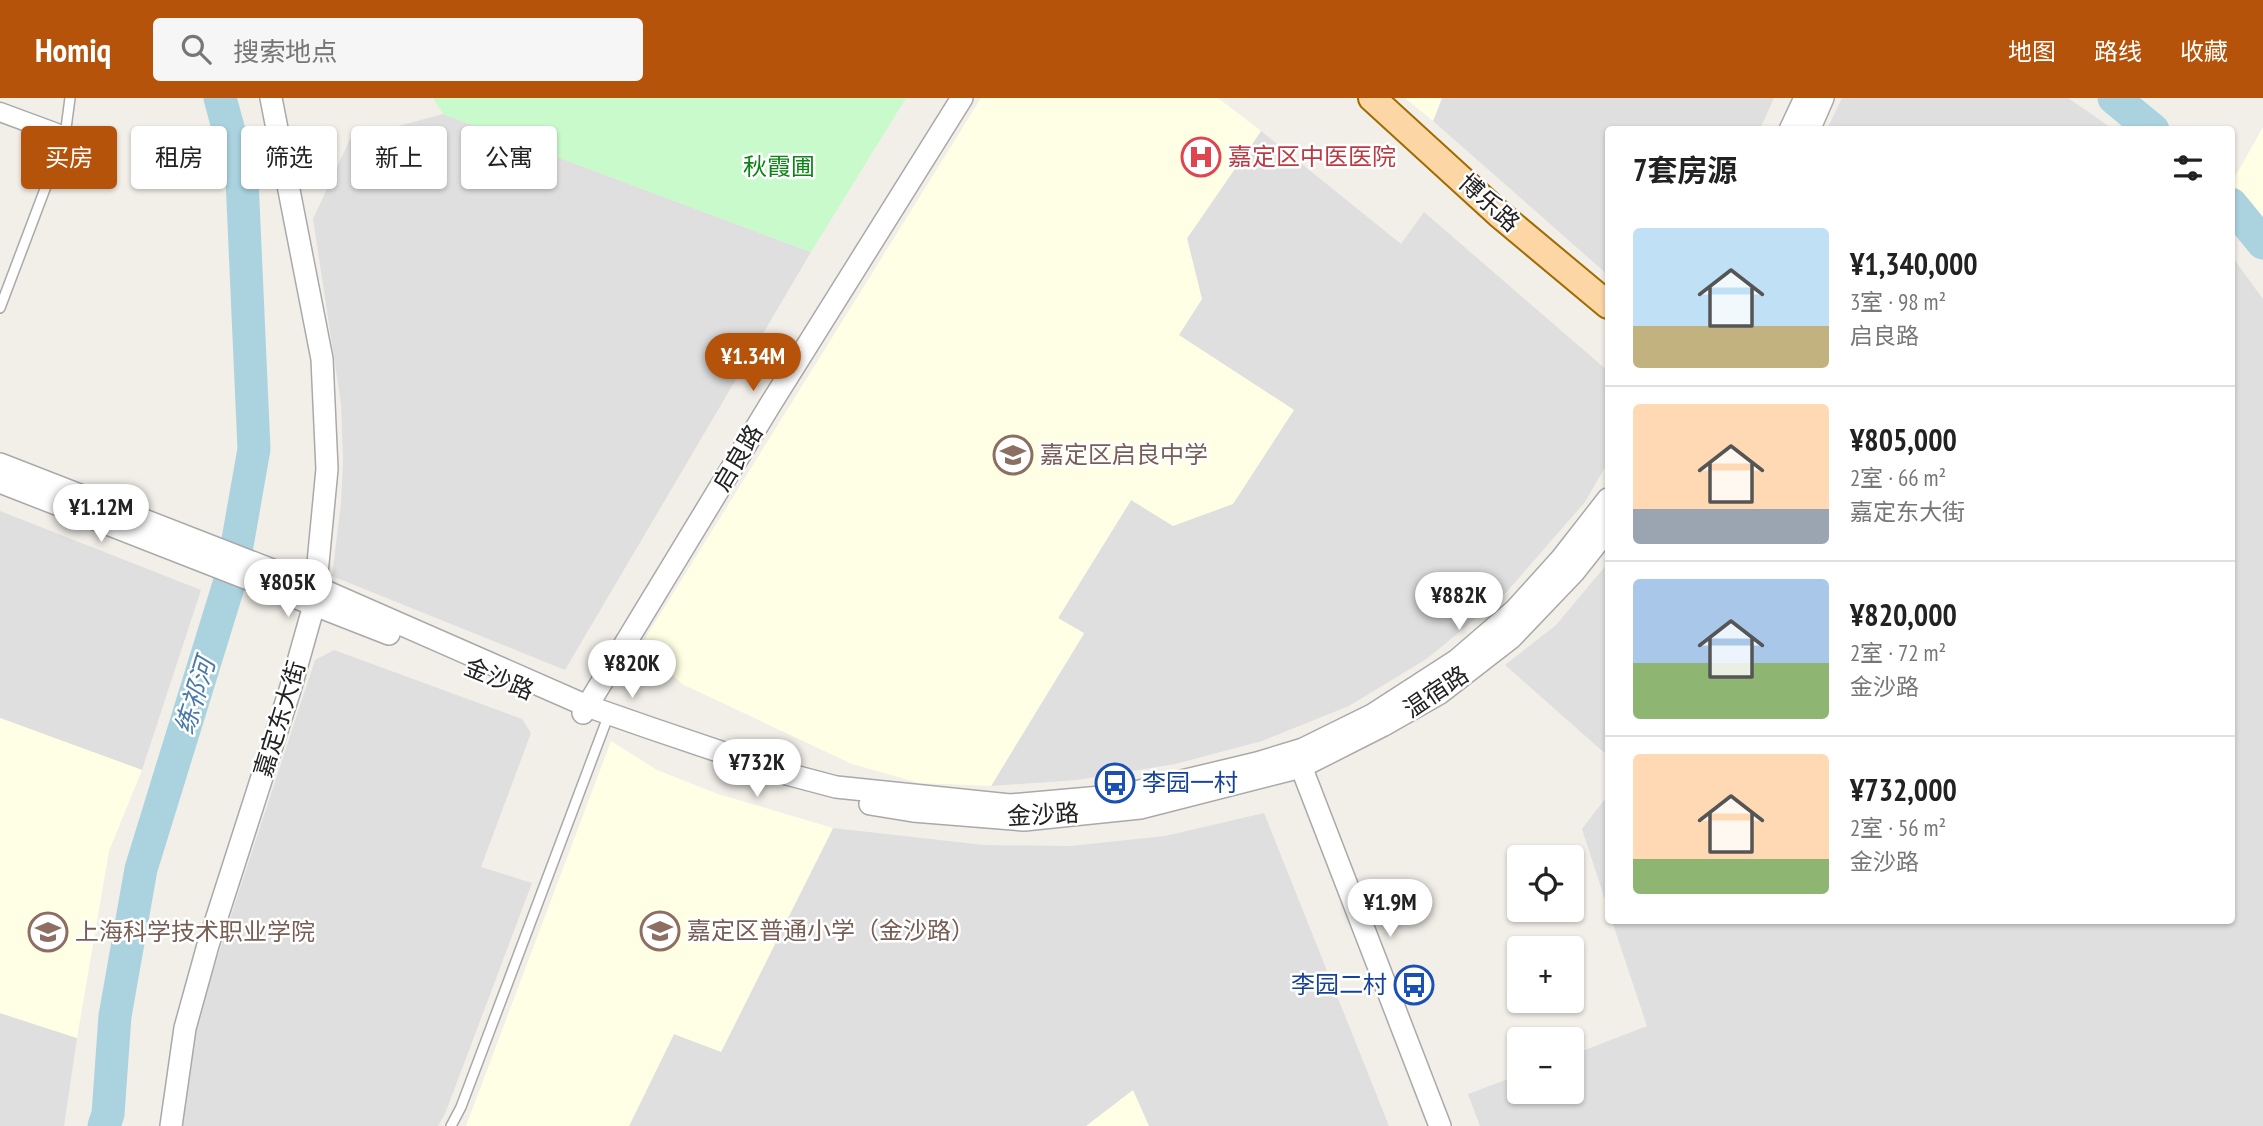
<!DOCTYPE html>
<html lang="zh">
<meta charset="utf-8">
<style>
:root{--surface:#fff;--page:#f6f6f6;--text:#222;--muted:#767676;--line:#e0e0e0;--accent:#b45309}
body{margin:0;font-family:"PT Sans Narrow","Noto Sans SC",sans-serif;background:var(--page);color:var(--text);height:100vh;display:flex;flex-direction:column;font-size:26px;white-space:nowrap}
*{box-sizing:border-box;margin:0}
p{font-size:23px;color:var(--muted)}
.icon{flex:none;width:38px;height:38px;fill:none;stroke:currentColor;stroke-width:2;stroke-linecap:round;stroke-linejoin:round}
.map{position:relative;flex:1;overflow:hidden}
.panel{position:absolute;left:1605px;top:28px;width:630px;height:798px;display:flex;flex-direction:column;background:var(--surface);border-radius:7px;box-shadow:0 2px 5px #0004}
.panel>*{flex:none}
.hud{position:absolute;left:21px;top:28px;width:665px;height:63px;display:flex;gap:14px}
.fabs{position:absolute;left:1507px;top:747px;display:grid;gap:14px}
.fabs a{display:grid;place-items:center;width:77px;height:77px;border-radius:7px;background:var(--surface);box-shadow:0 2px 5px #0004;font-size:35px}
.price{position:absolute;translate:-50% -60px;padding:0 16px;border-radius:24px;background:#fff;color:#222;font-size:23px;line-height:46px;filter:drop-shadow(0 2px 4px #0008)}
.price::after{content:'';position:absolute;left:50%;top:42px;width:21px;height:16px;margin-left:-10px;background:inherit;clip-path:polygon(0 0,100% 0,50% 100%)}
.price.selected{background:var(--accent);color:#fff}
ul{padding:0;list-style:none}
li{display:flex;align-items:center;gap:21px;height:175px;padding:0 28px}
li+li{border-top:2px solid var(--line)}
li span{display:grid;place-items:center;flex:none;width:196px;height:140px;border-radius:7px;color:#555}
li>.icon{margin-inline-start:auto}
span .icon{width:84px;height:84px;fill:#fffc;stroke-width:1}
li b{font-size:30px}
h2{display:flex;justify-content:space-between;align-items:center;height:84px;padding:0 28px;font-size:30px}
.pill{padding:0 24px;border-radius:7px;background:var(--surface);box-shadow:0 2px 5px #0004;font-size:24px;line-height:63px}
.pill.selected{background:var(--accent);color:#fff}
header{display:flex;align-items:center;gap:42px;box-sizing:border-box;height:98px;padding:0 35px;background:var(--accent);color:#fff}
header strong{font-size:33px}
nav{display:flex;gap:38px;margin-inline-start:auto;font-size:24px}
.search{width:490px;height:63px;background:var(--page);display:flex;align-items:center;gap:18px;box-sizing:border-box;padding:0 24px;border-radius:7px;color:var(--muted);font-size:26px}
.map>svg:first-child{display:block}
.residential{fill:#e0dfdf}
.education{fill:#ffffe5}
.park{fill:#c8facc}
.lines{fill:none;stroke-linecap:round;stroke-linejoin:round}
.river{stroke:#aad3df;stroke-width:33}
.service-casing{stroke:#a9a9a9;stroke-width:12}
.minor-casing{stroke:#a9a9a9;stroke-width:21}
.tertiary-casing{stroke:#a9a9a9;stroke-width:24}
.primary-casing{stroke:#a06b00;stroke-width:30}
.service{stroke:#fff;stroke-width:9}
.minor{stroke:#fff;stroke-width:18}
.tertiary{stroke:#fff;stroke-width:21}
.primary{stroke:#fcd6a4;stroke-width:26}
.labels{text-anchor:middle;stroke-width:5;stroke-linejoin:round;paint-order:stroke}
.health-label{font-size:24px;fill:#be3a42;stroke:#fff;text-anchor:start}
.park-label{font-size:24px;fill:#0c8416;stroke:#fff}
.street-label{font-size:24px;fill:#222;stroke:#fff}
.education-label{font-size:24px;fill:#785e54;stroke:#fff;text-anchor:start}
.transit-label{font-size:24px;fill:#164399;stroke:#fff;text-anchor:start}
.water-label{font-size:26px;font-style:italic;fill:#4a7aab;stroke:#fff}
</style>
<header>
<strong>Homiq</strong>
<div class="search"><svg class="icon" aria-label="search" viewBox="0 0 24 24"><circle cx="10" cy="10" r="6"/><path d="M15 15l6 6"/></svg>搜索地点</div>
<nav><a>地图</a><a>路线</a><a>收藏</a></nav>
</header>
<div class="map">
<svg width="2263" height="1028" viewBox="0 0 2263 1028">
<rect width="100%" height="100%" fill="#f2efe9"/>
<!-- residential -->
<g class="residential">
<polygon points="1442,0 1774,0 1760,31 1608,32 1608,177 1433,23"/>
<polygon points="1842,0 2068,0 2113,31 1827,31"/>
<polygon points="443,16 811,154 565,572 332,478 341,405 343,362 341,306 313,121 350,41"/>
<polygon points="1261,33 1401,146 1424,114 1608,273 1608,364 1585,404 1504,497 1428,560 1349,608 1262,643 1175,666 1077,682 991,688 1084,536 1058,520 1132,401 1294,312 1178,237 1184,145"/>
<polygon points="2231,157 2263,201 2263,1028 1480,1028 1468,996 1519,977 1519,994 1572,994 1572,957 1647,928 1612,823 2231,822"/>
<polygon points="0,413 201,492 142,672 0,620"/>
<polygon points="1608,465 1608,658 1505,567 1556,527"/>
<polygon points="334,552 522,621 531,635 481,769 532,785 445,1016 438,1028 182,1028 197,921 315,562"/>
<polygon points="1608,697 1608,811 1582,731"/>
<polygon points="1264,715 1389,1028 629,1028 674,936 721,953 833,730 984,747 1070,748 1165,738"/>
<polygon points="0,915 77,940 64,1028 0,1028"/>
</g>
<!-- education -->
<g class="education">
<polygon points="981,0 1218,0 1261,33 1187,140 1202,201 1179,237 1294,312 1233,406 1173,428 1131,402 1058,520 1084,535 991,688 919,685 852,666 682,586 641,547"/>
<polygon points="1405,0 1442,0 1433,23"/>
<polygon points="2263,29 2263,130 2231,90 2231,86"/>
<polygon points="0,620 142,672 109,753 77,940 0,915"/>
<polygon points="611,643 657,672 718,696 833,730 721,954 674,936 629,1028 466,1028"/>
<polygon points="1133,992 1149,1028 1086,1028"/>
</g>
<!-- park -->
<polygon class="park" points="433,0 906,0 811,154 443,16"/>
<g class="lines">
<!-- river -->
<g class="river">
<polyline points="2114,0 2153,32"/>
<polyline points="2231,106 2263,145"/>
<polyline points="104,1028 108,1016 115,918 141,771 232,476 254,351 242,81 220,0"/>
</g>
<defs>
<g id="service">
<polyline points="0,210 65,38 70,0"/>
<polyline points="451,1028 461,1009 606,624"/>
</g>
<polyline id="minor" points="0,14 65,38"/>
<g id="tertiary">
<polyline points="1790,32 1805,0"/>
<polyline points="1809,32 1823,0"/>
<polyline points="0,366 316,489 587,608 650,630 783,675 836,689 1010,707 1123,697 1257,665 1303,651 1372,617 1457,562 1515,512 1562,460 1608,401"/>
<polyline points="0,384 389,536"/>
<polyline points="583,615 770,307 962,0"/>
<polyline points="1297,658 1440,1028"/>
<polyline points="870,706 913,713 1024,722 1140,710 1301,669 1382,628 1440,595 1511,540 1574,474 1608,431"/>
<polyline points="171,1028 185,930 208,847 290,592 314,507 327,371 322,261 271,0"/>
</g>
<polyline id="primary" points="1372,0 1499,116 1608,207"/>
</defs>
<!-- service casing -->
<use href="#service" class="service-casing"/>
<!-- minor casing -->
<use href="#minor" class="minor-casing"/>
<!-- tertiary casing -->
<use href="#tertiary" class="tertiary-casing"/>
<!-- primary casing -->
<use href="#primary" class="primary-casing"/>
<!-- service -->
<use href="#service" class="service"/>
<!-- minor -->
<use href="#minor" class="minor"/>
<!-- tertiary -->
<use href="#tertiary" class="tertiary"/>
<!-- primary -->
<use href="#primary" class="primary"/>
</g>
<!-- icons -->
<defs>
<symbol id="hospital-ring" viewBox="-11 -11 22 22"><circle r="9.5" fill="#fff" stroke="#e0444e" stroke-width="1.5"/><path d="M-5-5h3v3.5h4V-5h3V5h-3V1.5h-4V5h-3Z" fill="#e0444e"/></symbol>
<symbol id="school-ring" viewBox="-11 -11 22 22"><circle r="9.5" fill="#fff" stroke="#8d6e63" stroke-width="1.5"/><path d="M0-5L7-2L0 1L-7-2ZM-4 1L0 2.5L4 1V4Q0 6-4 4Z" fill="#8d6e63"/></symbol>
<symbol id="bus-ring" viewBox="-11 -11 22 22"><circle r="9.5" fill="#fff" stroke="#1a4fb4" stroke-width="1.5"/><path d="M-5-6H5V4H4V6H2V4H-2V6H-4V4H-5ZM-3.5-4V0h7V-4ZM-3.5 1.2v1.5H-2V1.2ZM2 1.2v1.5H3.5V1.2Z" fill="#1a4fb4"/></symbol>
<symbol id="university-ring" viewBox="-11 -11 22 22"><circle r="9.5" fill="#fff" stroke="#8d6e63" stroke-width="1.5"/><path d="M0-5L7-2L0 1L-7-2ZM-4 1L0 2.5L4 1V4Q0 6-4 4Z" fill="#8d6e63"/></symbol>
</defs>
<g fill-rule="evenodd">
<use href="#hospital-ring" x="1179" y="37" width="44" height="44"/>
<use href="#school-ring" x="991" y="335" width="44" height="44"/>
<use href="#bus-ring" x="1093" y="663" width="44" height="44"/>
<use href="#school-ring" x="638" y="811" width="44" height="44"/>
<use href="#university-ring" x="26" y="812" width="44" height="44"/>
<use href="#bus-ring" x="1392" y="865" width="44" height="44"/>
</g>
<g class="labels">
<!-- health labels -->
<g class="health-label">
<text x="1228" y="67">嘉定区中医医院</text>
</g>
<!-- park labels -->
<g class="park-label">
<text x="779" y="77">秋霞圃</text>
</g>
<!-- street labels -->
<g class="street-label">
<text transform="translate(1489 105) rotate(42)" y="8">博乐路</text>
<text transform="translate(738 360) rotate(-59)" y="8">启良路</text>
<text transform="translate(499 581) rotate(22)" y="8">金沙路</text>
<text transform="translate(1436 594) rotate(-34)" y="8">温宿路</text>
<text transform="translate(280 621) rotate(-73)" y="8">嘉定东大街</text>
<text transform="translate(1043 717) rotate(-3)" y="8">金沙路</text>
</g>
<!-- education labels -->
<g class="education-label">
<text x="1040" y="365">嘉定区启良中学</text>
<text x="687" y="841">嘉定区普通小学（金沙路）</text>
<text x="75" y="842">上海科学技术职业学院</text>
</g>
<!-- transit labels -->
<g class="transit-label">
<text x="1142" y="693">李园一村</text>
<text x="1387" y="895" text-anchor="end">李园二村</text>
</g>
<!-- water labels -->
<g class="water-label">
<text transform="translate(195 598) rotate(-73)" y="9">练祁河</text>
</g>
</g>
</svg>
<div class="fabs">
<a><svg class="icon" aria-label="locate" viewBox="0 0 24 24"><circle cx="12" cy="12" r="6"/><path d="M12 2v4M12 18v4M2 12h4M18 12h4"/></svg></a>
<a>+</a>
<a>−</a>
</div>
<b class="price selected" style="left:753px;top:295px">¥1.34M</b>
<b class="price" style="left:101px;top:446px">¥1.12M</b>
<b class="price" style="left:288px;top:521px">¥805K</b>
<b class="price" style="left:1459px;top:534px">¥882K</b>
<b class="price" style="left:632px;top:602px">¥820K</b>
<b class="price" style="left:757px;top:701px">¥732K</b>
<b class="price" style="left:1390px;top:841px">¥1.9M</b>
<div class="hud">
<a class="pill selected">买房</a>
<a class="pill">租房</a>
<a class="pill">筛选</a>
<a class="pill">新上</a>
<a class="pill">公寓</a>
</div>
<section class="panel">
<h2>7套房源<svg class="icon" aria-label="filters" viewBox="0 0 24 24"><path d="M4 7h16M4 17h16"/><circle cx="9" cy="7" r="2"/><circle cx="15" cy="17" r="2"/></svg></h2>
<ul>
<li><span style="background:linear-gradient(#bfe0f5 70%,#c2b280 0)"><svg class="icon" aria-label="home" viewBox="0 0 24 24"><path d="M3 11l9-7 9 7M6 9v11h12V9"/></svg></span><div><b>¥1,340,000</b><p>3室 · 98 m²</p><p>启良路</p></div></li>
<li><span style="background:linear-gradient(#ffd9b3 75%,#9aa5b1 0)"><svg class="icon" aria-label="home" viewBox="0 0 24 24"><path d="M3 11l9-7 9 7M6 9v11h12V9"/></svg></span><div><b>¥805,000</b><p>2室 · 66 m²</p><p>嘉定东大街</p></div></li>
<li><span style="background:linear-gradient(#a9c7e8 60%,#8fb573 0)"><svg class="icon" aria-label="home" viewBox="0 0 24 24"><path d="M3 11l9-7 9 7M6 9v11h12V9"/></svg></span><div><b>¥820,000</b><p>2室 · 72 m²</p><p>金沙路</p></div></li>
<li><span style="background:linear-gradient(#ffd9b3 75%,#8fb573 0)"><svg class="icon" aria-label="home" viewBox="0 0 24 24"><path d="M3 11l9-7 9 7M6 9v11h12V9"/></svg></span><div><b>¥732,000</b><p>2室 · 56 m²</p><p>金沙路</p></div></li>
</ul>
</section>
</div>
